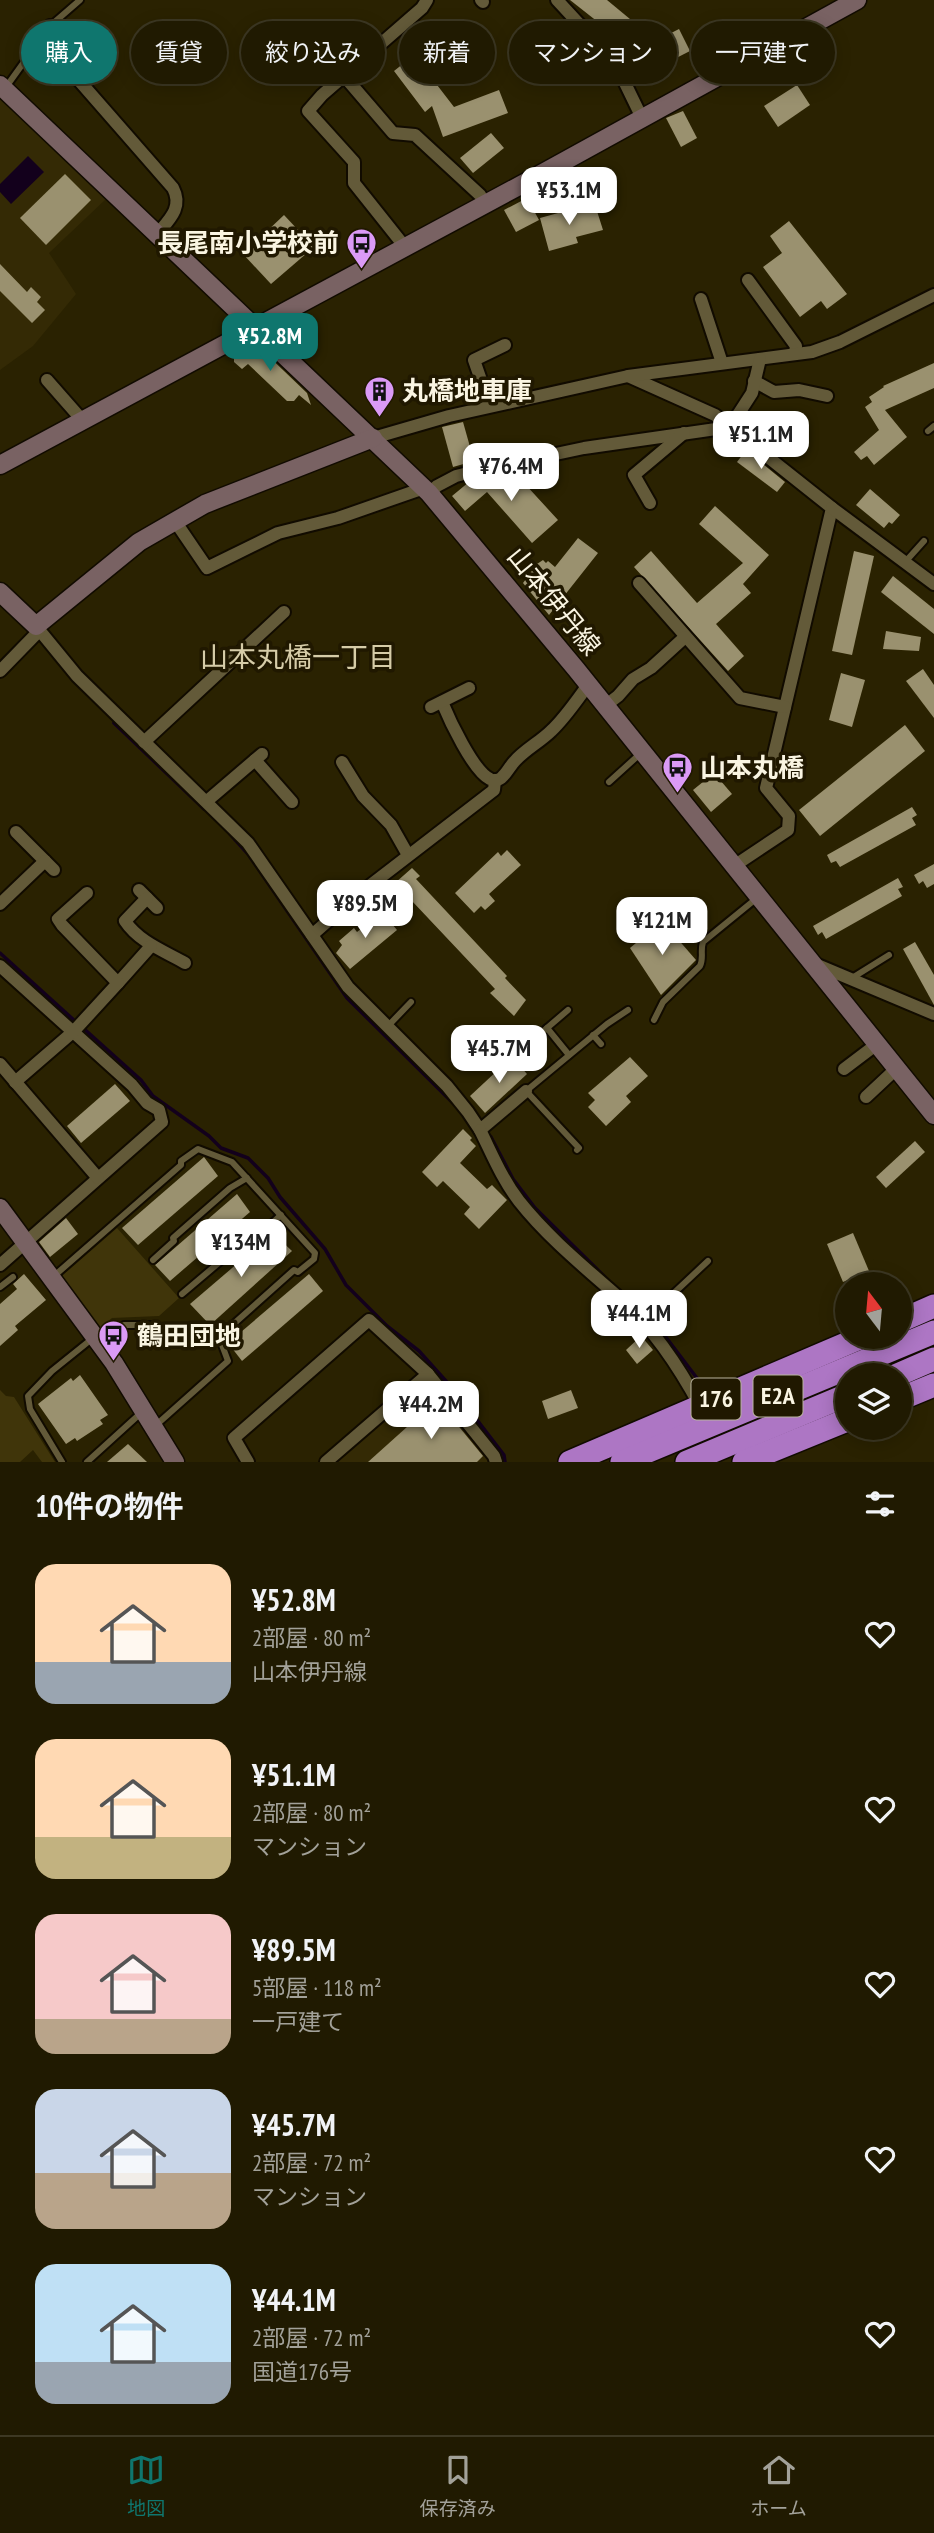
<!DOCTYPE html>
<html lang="ja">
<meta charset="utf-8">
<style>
:root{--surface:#201a01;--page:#28230b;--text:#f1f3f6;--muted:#a2a199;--line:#3d3823;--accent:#0f766e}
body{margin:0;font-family:"PT Sans Narrow","Noto Sans JP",sans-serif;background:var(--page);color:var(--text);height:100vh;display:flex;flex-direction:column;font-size:26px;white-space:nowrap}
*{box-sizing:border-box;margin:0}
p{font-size:23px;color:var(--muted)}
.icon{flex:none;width:38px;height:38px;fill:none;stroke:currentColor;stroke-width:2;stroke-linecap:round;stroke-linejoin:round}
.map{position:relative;height:1462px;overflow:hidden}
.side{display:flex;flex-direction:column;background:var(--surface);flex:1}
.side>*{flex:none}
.guide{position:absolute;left:21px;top:21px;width:892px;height:63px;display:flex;gap:14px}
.needle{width:46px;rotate:344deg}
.buttons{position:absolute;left:835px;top:1272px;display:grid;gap:14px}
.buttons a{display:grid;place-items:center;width:77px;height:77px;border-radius:50%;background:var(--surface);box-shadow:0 4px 18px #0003,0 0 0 2px var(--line);font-size:35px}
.price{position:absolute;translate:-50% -60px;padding:0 16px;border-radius:14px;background:#fff;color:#222;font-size:23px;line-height:46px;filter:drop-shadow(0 2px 4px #0008)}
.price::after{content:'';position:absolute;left:50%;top:42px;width:21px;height:16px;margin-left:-10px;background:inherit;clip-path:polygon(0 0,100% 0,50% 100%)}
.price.on{background:var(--accent);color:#fff}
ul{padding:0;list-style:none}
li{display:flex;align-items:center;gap:21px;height:175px;padding:0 35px}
li span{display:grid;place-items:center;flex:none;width:196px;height:140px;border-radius:21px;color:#555}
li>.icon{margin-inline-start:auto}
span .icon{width:84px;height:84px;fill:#fffc;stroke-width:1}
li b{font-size:30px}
h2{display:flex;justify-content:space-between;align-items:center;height:84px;padding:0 35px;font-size:30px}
.tag{padding:0 24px;border-radius:32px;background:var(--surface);box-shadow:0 4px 18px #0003,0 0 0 2px var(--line);font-size:24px;line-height:63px}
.tag.on{background:var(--accent);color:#fff}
.tab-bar{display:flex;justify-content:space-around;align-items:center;height:98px;border-top:2px solid var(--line);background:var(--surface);font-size:19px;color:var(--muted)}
.tab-bar a{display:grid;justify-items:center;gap:4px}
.tab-bar .on{color:var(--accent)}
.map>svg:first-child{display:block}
.built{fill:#342a05}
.green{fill:#40350a}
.water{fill:#13001c}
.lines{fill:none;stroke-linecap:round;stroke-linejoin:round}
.stream{stroke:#13001c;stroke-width:3.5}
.building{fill:#9a916f}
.lane-casing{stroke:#110b00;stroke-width:10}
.street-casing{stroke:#110b00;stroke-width:16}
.secondary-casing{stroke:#110b00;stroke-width:21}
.highway-casing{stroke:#110b00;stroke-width:26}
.lane{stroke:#635a39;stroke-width:6}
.street{stroke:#635a39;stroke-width:12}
.secondary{stroke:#796263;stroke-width:18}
.highway{stroke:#ad76c4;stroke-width:23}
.labels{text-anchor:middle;stroke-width:7;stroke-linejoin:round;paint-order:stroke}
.shield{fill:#201800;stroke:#b9b39e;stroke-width:2}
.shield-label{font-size:24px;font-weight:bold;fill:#faf5e2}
.poi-label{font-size:26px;font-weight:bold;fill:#faf5e2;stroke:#201800;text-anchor:start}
.street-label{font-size:26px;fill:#faf5e2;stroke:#201800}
.neighbourhood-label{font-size:28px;fill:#d6cca8;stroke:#201800}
</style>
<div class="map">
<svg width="934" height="1462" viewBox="0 0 934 1462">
<rect width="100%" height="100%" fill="#2a2201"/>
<!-- built -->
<g class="built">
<polygon points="0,99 107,198 49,253 76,294 33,346 0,370"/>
<polygon points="425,1384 432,1384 492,1462 335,1462"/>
</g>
<!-- green -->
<g class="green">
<polygon points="117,1228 179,1298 159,1316 112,1318 96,1331 62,1282 63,1275"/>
<polygon points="0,1390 6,1396 14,1397 55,1462 42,1462 33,1450 20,1462 0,1462"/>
</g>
<!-- water -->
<polygon class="water" points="28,156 44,172 11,204 0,192 0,184"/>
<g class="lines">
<!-- stream -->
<g class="stream">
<polyline points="114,723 204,809"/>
<polyline points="230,834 248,854 347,998 454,1104"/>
<polyline points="0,953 76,1022"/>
<polyline points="82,1027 141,1080 153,1096 209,1136 221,1148 248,1158 268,1178 280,1197 325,1249 346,1285 387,1326 419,1351 454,1390 504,1455 505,1462"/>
<polyline points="486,1132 491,1137 513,1179 535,1208 609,1281"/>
<polyline points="652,1324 665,1336 709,1394"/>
</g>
</g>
<!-- building -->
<g class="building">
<polygon points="570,0 607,0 636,24 622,41"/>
<polygon points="679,29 690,51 639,77 628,55"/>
<polygon points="414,55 454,107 499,90 508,113 443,137 432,106 425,112 394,71"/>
<polygon points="797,85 810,105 778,127 764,106"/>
<polygon points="683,111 697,138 681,147 666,118"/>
<polygon points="491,133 504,148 473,173 460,158"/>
<polygon points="65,174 91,200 46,245 20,218"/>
<polygon points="527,198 539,220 516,232 504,210"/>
<polygon points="596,208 603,230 576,237 578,243 549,251 540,218 569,210 570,215"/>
<polygon points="284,215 314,247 271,284 243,254"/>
<polygon points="789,221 847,294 827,309 821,301 800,317 763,267 782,253 770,236"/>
<polygon points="0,264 27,292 31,287 41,297 37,302 45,310 32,323 0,291"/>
<polygon points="245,346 260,348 307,393 311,405 299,395 294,401 287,401 248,364 242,369 234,362 234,356"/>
<polygon points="934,363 934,388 885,410 907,437 874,465 867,456 861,460 854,452 879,430 865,407 872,402 869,397 884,387 883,386"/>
<polygon points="463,422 474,461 453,467 442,427"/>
<polygon points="746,450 785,482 777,492 737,462"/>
<polygon points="514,472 558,520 532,543 487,492 465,511 452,496 469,482 484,478 487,482 494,476"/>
<polygon points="870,489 900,515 892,524 889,522 884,528 856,505"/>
<polygon points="715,506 769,555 743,584 751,593 716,624 744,656 728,671 634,567 651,551 697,603 743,563 699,524"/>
<polygon points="578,538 598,553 549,615 523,583 537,564 543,560 546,563 548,561 555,567"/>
<polygon points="854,551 874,556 852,655 832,651"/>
<polygon points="893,576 934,609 934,634 881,592"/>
<polygon points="886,631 921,637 919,651 883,649"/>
<polygon points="923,669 934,685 934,718 906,681"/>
<polygon points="841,673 865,680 852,727 829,720"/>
<polygon points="905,725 925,751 820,836 799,810"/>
<polygon points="714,773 732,794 711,812 693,790"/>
<polygon points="912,807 917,815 912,818 916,825 840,867 836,861 831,863 827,855"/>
<polygon points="507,850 521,865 489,894 495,901 485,910 481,906 474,913 455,893 498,852 501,856"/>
<polygon points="934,864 934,884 927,888 923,881 919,884 914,875"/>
<polygon points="412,868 420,876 416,879 507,976 505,978 526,1000 514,1016 490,993 495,989 395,883"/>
<polygon points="898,878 903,887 898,889 902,896 826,939 822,932 818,935 813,926"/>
<polygon points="382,912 397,930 350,969 336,953 342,945 339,941 354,928 357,932"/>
<polygon points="662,921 696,960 661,995 630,948"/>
<polygon points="915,942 934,975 934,1005 903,949"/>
<polygon points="512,1057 527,1074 485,1113 470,1096"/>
<polygon points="630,1057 648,1076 626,1096 631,1102 606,1126 588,1107 595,1100 588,1093"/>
<polygon points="115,1084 130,1101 81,1143 67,1126"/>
<polygon points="463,1129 472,1138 470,1140 476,1146 460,1163 487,1189 492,1185 507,1200 479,1229 464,1214 470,1207 443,1181 437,1187 422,1172"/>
<polygon points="915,1141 925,1152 886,1188 876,1177"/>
<polygon points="204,1157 218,1176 138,1245 122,1228"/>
<polygon points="237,1194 250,1212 170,1281 155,1265"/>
<polygon points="66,1218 78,1234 50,1257 39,1242"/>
<polygon points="273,1233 292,1251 210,1325 190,1304"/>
<polygon points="853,1233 869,1271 843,1282 827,1244"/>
<polygon points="24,1274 46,1300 15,1326 18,1330 0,1346 0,1304 17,1289 13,1284"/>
<polygon points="309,1274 323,1291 242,1361 228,1343"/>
<polygon points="641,1336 653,1350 637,1364 626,1350"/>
<polygon points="80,1375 108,1415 100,1420 103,1424 77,1441 75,1438 66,1444 38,1404 71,1378 73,1381"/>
<polygon points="571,1390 578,1408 548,1419 542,1401"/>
<polygon points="437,1400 483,1456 477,1462 368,1462"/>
<polygon points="128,1444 147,1462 107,1462"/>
</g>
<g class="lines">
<defs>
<g id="lane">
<polyline points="6,87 50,26 80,0"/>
<polyline points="928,431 934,426"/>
<polyline points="906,561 924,541"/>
<polyline points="609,782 641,753"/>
<polyline points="852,978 889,955"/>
<path d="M 654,1020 L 663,1002 L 700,966 C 704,958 700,951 703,942 L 757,898"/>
<polyline points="388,1026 411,1002"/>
<polyline points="547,1028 569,1055"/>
<polyline points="593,1035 601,1044"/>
<polyline points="533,1040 568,1010"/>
<polyline points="577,1150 579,1148 526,1091 607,1024 628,1010"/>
<polyline points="153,1260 174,1241 173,1238 230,1188 247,1178"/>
<polyline points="54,1276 181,1165 181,1161 198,1149 232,1162 315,1253 314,1259 298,1272 294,1270 219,1337 228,1361 155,1426"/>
<polyline points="0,1287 13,1277"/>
<polyline points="182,1294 254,1233 268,1227 281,1215"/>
<polyline points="643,1322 708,1261"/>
<polyline points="102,1343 124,1325 150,1325"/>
<polyline points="62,1462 30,1409 28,1396 52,1371 93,1338"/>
<polyline points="87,1462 142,1412"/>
</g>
<g id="street">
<polyline points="481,0 483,2"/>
<polyline points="557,0 582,27 607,46 642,118"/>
<path d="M 50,26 L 54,56 L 76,77 L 173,188 C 183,207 170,219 158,233"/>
<polyline points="341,37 363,57"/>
<polyline points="345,77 393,133 415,135 480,195 485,203"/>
<polyline points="405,247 354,183 354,162 308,111 322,95 422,8 427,0"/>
<polyline points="748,280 796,346 795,354"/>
<polyline points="701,299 722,363"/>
<polyline points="628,376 715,415 832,508 766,788 789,816 788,830 734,866"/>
<polyline points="47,380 83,421"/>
<polyline points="754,381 774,392 799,390 827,396"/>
<polyline points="490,406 474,360 505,345"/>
<polyline points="373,438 449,416 628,376 812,352 840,342 934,295"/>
<polyline points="429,493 437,486 456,476 480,470 584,448 730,427 752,393 760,359"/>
<polyline points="650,503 634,475 684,433"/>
<polyline points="832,508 934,584"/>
<polyline points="175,521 207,568 278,533 338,518 424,488"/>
<polyline points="639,583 740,698 785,707"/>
<polyline points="36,626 77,676 248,843 348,987 447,1086 468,1112 480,1130 526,1091"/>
<polyline points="0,671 39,631"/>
<path d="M 442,702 C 449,719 473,771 490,779 C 502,785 508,768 514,762 C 524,750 540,742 551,731 C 565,718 577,700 588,685"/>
<polyline points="605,706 618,696 633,679 651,668 685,637"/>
<polyline points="431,707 469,688"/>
<polyline points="144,742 284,612"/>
<polyline points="255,760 292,802"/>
<polyline points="342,762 363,796 391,825 408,855"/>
<polyline points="207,801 262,754"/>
<polyline points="16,832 54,870"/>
<polyline points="139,890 157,908"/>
<path d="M 147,898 L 125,921 C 139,942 164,951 185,963"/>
<polyline points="0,904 45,861"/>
<polyline points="312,935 355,897 494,790 495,780"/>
<polyline points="815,964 934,1014"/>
<polyline points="0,966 132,1085 147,1103 159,1110 162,1122 0,1265"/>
<polyline points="118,983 151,946"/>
<polyline points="0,1064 98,1178"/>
<polyline points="844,1069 877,1044"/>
<polyline points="15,1082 74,1031 118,983 62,925 58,919 87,893"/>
<polyline points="866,1097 897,1068"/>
<path d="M 480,1130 C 492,1154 502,1179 519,1201 C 549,1239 588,1270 624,1302 C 656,1332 679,1367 700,1406"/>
<polyline points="248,1462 234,1438 369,1320 428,1374 494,1456 496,1462"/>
<polyline points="326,1462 428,1374"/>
</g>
<g id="secondary">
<polyline points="0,85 429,493 576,669 934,1115"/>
<polyline points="0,465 532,179 857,0"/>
<polyline points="0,592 36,626 139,542 205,504 373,438"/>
<polyline points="0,1208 114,1363 175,1462"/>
</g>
<g id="highway">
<polyline points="900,1321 934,1306"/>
<polyline points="895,1376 934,1359"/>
<polyline points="900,1399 934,1385"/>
<polyline points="570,1462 862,1337"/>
<polyline points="622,1462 934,1332"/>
<polyline points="687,1462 847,1395"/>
<polyline points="744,1462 847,1420"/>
</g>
</defs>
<!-- lane casing -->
<use href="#lane" class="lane-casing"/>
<!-- street casing -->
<use href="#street" class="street-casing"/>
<!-- secondary casing -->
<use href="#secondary" class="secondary-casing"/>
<!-- highway casing -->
<use href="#highway" class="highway-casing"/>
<!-- lane -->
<use href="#lane" class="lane"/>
<!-- street -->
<use href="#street" class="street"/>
<!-- secondary -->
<use href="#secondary" class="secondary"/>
<!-- highway -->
<use href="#highway" class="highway"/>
</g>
<!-- icons -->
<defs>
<symbol id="bus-pin" viewBox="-11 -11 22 30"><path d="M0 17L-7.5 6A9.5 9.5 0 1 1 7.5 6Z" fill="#db9af6" stroke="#201800"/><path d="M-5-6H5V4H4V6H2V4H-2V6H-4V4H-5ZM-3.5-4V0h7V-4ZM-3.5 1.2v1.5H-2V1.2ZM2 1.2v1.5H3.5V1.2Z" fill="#111"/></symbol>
<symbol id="building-pin" viewBox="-11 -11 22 30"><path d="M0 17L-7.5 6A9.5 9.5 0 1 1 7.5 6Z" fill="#db9af6" stroke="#201800"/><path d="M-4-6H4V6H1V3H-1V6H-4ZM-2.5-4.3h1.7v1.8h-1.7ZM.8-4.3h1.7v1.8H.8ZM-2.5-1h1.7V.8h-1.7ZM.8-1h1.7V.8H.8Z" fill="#111"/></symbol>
</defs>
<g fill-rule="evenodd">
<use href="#bus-pin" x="344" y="226" width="35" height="47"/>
<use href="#building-pin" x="362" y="374" width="35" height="47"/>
<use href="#bus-pin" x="660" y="750" width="35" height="47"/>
<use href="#bus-pin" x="96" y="1318" width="35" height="47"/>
</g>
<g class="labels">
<!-- shield labels -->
<g class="shield">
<rect x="753.5" y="1375.5" width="49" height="41" rx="5"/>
<rect x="691.5" y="1378.5" width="49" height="41" rx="5"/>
</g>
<g class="shield-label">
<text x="778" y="1404">E2A</text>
<text x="716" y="1407">176</text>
</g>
<!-- poi labels -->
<g class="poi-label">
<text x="339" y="252" text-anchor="end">長尾南小学校前</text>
<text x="402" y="400">丸橋地車庫</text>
<text x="700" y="777">山本丸橋</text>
<text x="137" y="1345">鶴田団地</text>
</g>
<!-- street labels -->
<g class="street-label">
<text transform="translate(554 601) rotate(51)" y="9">山本伊丹線</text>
</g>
<!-- neighbourhood labels -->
<g class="neighbourhood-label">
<text x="298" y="667">山本丸橋一丁目</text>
</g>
</g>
</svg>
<div class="buttons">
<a><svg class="needle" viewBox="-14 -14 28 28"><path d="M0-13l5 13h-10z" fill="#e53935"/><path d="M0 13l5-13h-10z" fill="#a2a199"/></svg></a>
<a><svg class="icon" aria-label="layers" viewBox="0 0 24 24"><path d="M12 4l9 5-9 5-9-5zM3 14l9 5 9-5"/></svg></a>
</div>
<b class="price" style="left:569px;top:227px">¥53.1M</b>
<b class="price on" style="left:270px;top:373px">¥52.8M</b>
<b class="price" style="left:761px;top:471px">¥51.1M</b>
<b class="price" style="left:511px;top:503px">¥76.4M</b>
<b class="price" style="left:365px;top:940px">¥89.5M</b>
<b class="price" style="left:662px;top:957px">¥121M</b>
<b class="price" style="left:499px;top:1085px">¥45.7M</b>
<b class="price" style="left:241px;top:1279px">¥134M</b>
<b class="price" style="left:639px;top:1350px">¥44.1M</b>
<b class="price" style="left:431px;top:1441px">¥44.2M</b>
<div class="guide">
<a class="tag on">購入</a>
<a class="tag">賃貸</a>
<a class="tag">絞り込み</a>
<a class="tag">新着</a>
<a class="tag">マンション</a>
<a class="tag">一戸建て</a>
</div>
</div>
<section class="side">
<h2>10件の物件<svg class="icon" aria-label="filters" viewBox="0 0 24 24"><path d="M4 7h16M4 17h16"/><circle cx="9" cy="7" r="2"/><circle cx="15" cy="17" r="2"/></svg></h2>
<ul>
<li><span style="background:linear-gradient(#ffd9b3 70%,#9aa5b1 0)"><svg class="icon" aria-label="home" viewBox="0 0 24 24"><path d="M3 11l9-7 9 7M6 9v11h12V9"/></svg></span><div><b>¥52.8M</b><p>2部屋 · 80 m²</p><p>山本伊丹線</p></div><svg class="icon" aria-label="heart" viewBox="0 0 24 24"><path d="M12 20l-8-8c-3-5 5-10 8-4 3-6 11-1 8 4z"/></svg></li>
<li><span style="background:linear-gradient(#ffd9b3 70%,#c2b280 0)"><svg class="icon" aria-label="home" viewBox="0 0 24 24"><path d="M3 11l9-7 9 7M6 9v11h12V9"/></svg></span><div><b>¥51.1M</b><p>2部屋 · 80 m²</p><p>マンション</p></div><svg class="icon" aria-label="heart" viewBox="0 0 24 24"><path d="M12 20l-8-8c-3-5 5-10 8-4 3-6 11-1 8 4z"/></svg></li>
<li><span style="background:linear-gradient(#f6c9c9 75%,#b9a48a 0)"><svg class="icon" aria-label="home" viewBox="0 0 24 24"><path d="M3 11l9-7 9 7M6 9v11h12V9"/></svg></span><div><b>¥89.5M</b><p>5部屋 · 118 m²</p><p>一戸建て</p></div><svg class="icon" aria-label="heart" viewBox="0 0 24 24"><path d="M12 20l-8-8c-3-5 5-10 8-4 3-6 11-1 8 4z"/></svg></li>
<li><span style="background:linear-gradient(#c9d6e8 60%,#b9a48a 0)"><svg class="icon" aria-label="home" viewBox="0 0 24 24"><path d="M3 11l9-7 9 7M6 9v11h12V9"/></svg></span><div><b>¥45.7M</b><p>2部屋 · 72 m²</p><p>マンション</p></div><svg class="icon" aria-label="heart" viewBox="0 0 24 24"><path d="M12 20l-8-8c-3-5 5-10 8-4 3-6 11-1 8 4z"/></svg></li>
<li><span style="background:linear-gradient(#bfe0f5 70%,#9aa5b1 0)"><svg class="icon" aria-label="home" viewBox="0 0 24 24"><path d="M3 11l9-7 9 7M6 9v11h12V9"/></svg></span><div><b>¥44.1M</b><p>2部屋 · 72 m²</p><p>国道176号</p></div><svg class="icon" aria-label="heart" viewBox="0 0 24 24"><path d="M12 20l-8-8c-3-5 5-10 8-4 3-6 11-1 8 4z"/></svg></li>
</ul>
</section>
<nav class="tab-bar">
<a class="on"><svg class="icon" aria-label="map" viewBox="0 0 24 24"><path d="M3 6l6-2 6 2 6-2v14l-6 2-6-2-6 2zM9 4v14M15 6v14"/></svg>地図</a>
<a><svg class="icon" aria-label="saved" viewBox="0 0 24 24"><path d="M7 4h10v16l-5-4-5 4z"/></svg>保存済み</a>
<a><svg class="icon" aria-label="home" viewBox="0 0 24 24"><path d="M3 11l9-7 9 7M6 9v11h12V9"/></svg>ホーム</a>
</nav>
